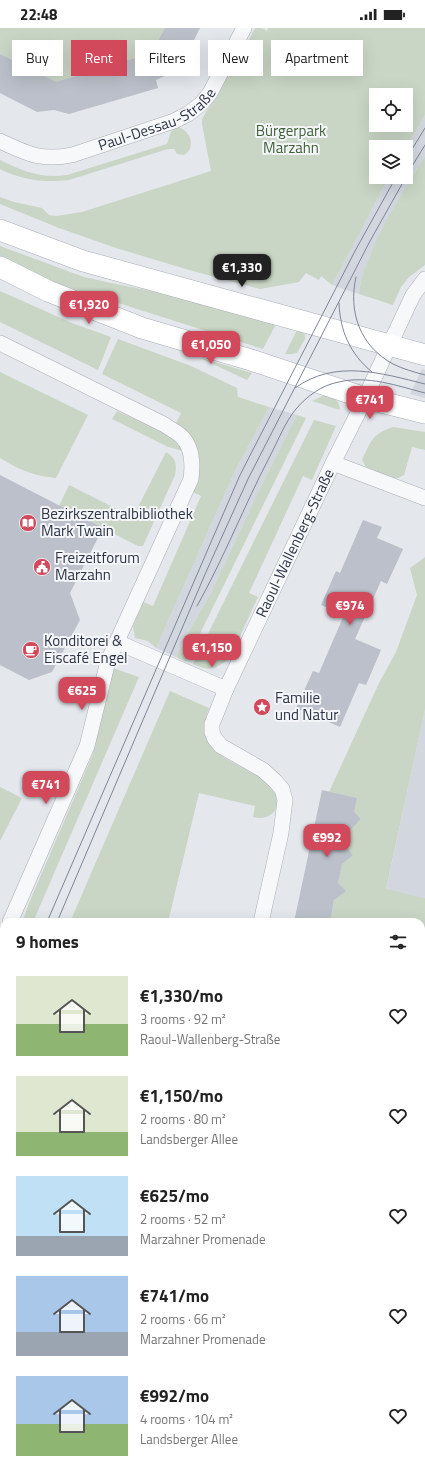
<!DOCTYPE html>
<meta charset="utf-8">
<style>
:root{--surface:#fff;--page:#f2f2f2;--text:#222;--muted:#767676;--accent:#d1495b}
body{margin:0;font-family:"Titillium Web",sans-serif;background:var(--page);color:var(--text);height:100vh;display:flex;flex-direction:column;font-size:15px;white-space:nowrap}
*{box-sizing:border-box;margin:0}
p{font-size:13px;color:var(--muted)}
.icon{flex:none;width:22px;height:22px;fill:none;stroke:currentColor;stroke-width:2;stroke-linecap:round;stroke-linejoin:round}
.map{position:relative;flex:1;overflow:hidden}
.drawer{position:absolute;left:0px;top:890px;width:425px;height:556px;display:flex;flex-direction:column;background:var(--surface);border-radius:12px 12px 0 0;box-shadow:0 4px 16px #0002}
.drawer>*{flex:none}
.hud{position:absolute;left:12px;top:12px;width:401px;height:36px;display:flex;gap:8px}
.tools{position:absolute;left:369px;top:60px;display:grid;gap:8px}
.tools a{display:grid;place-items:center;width:44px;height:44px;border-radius:0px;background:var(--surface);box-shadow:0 4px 16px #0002;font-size:20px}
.price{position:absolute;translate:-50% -34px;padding:0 9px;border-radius:8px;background:var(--accent);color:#fff;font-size:13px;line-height:26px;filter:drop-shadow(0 1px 2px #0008)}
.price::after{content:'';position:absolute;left:50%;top:24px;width:12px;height:9px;margin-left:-6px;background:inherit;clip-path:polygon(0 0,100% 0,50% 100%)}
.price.selected{background:#222;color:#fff}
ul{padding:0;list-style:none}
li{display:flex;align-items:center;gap:12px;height:100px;padding:0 16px}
li span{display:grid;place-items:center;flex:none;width:112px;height:80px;border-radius:0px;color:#555}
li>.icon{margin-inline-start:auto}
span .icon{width:48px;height:48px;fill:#fffc;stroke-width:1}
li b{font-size:17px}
h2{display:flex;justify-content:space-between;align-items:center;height:48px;padding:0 16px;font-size:17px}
.chip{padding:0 14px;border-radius:0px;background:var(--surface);box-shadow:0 4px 16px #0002;font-size:14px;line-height:36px}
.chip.selected{background:var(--accent);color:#fff}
.status{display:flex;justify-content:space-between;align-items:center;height:28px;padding:0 20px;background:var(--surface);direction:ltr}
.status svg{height:11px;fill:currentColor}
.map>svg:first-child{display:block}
.built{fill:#d2d6de}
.green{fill:#c9d6c5;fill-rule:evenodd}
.building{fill:#bbc0ca}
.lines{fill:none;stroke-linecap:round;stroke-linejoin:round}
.street-casing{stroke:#a9aeb7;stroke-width:16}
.secondary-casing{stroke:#a9aeb7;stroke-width:22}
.primary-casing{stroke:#a3abb8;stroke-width:24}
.street{stroke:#f7f8fa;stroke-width:15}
.secondary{stroke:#fff;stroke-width:21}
.primary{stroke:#fff;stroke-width:22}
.tram{stroke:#7d8696;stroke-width:1}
.labels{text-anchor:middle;stroke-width:4;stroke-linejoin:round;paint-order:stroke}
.street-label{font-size:15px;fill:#2b3445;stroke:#f4f6f9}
.park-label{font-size:15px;fill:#3f6138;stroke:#f4f6f9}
.poi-label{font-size:15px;fill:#2b3445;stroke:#f4f6f9;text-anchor:start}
</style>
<div class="status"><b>22:48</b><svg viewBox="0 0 49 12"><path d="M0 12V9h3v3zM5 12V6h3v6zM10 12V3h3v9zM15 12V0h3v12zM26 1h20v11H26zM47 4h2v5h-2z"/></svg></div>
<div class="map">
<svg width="425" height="1446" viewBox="0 0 425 1446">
<rect width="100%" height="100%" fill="#e4e7ec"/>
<!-- built -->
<g class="built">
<polygon points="425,87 425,128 397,174 360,256 359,266 332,257 389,149 406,149 406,120"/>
<polygon points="422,341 425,342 425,370 410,366"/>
<polygon points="269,379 297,387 263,454 211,565 189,603 176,629 156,620 235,443"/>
<polygon points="425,681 425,870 386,862"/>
</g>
<!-- green -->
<g class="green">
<polygon points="0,0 165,0 154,26 55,57 51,52 0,26"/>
<path d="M 255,0 L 262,0 L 267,3 L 268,0 L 425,0 L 425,87 L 406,120 L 376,119 L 376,149 L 389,149 L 332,257 L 321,248 L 319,252 L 306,245 L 299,254 L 260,261 L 189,242 L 116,220 L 59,200 L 0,176 L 0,169 L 14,174 L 42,180 L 49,187 L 57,188 L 82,184 L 211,143 L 202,96 L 202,91 L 206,84 L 218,67 L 241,22 L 243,23 ZM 376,67 L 406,67 L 406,97 L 376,97 Z"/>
<path d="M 177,99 C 190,101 197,120 184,127 L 177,126 L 174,121 L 168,121 L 69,152 C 45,155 22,152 0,141 L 0,132 C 22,143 42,151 67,147 L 167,116 C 170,109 169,102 177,99 Z"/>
<path d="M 425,128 L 425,237 L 409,249 L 401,259 L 393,277 L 359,266 C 360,253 364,242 369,231 C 383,194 405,161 425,128 Z"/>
<polygon points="0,218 84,249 111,255 167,266 276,296 263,321 52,254 0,230"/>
<polygon points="0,263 72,295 111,309 98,342 0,294"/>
<polygon points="297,302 303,304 305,307 305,311 297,325 292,326 285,326"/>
<path d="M 118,311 L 191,338 L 237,360 L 238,369 L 269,379 L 235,443 L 156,620 L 148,613 L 135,610 L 133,598 L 143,574 L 153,578 L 201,468 L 193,464 C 205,436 202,413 176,395 L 181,385 L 102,346 Z"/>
<polygon points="198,329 252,345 247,352"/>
<path d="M 0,344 L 88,387 L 56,450 C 31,447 22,443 0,430 Z"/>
<path d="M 325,367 C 334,369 339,371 340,382 L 312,373 Z"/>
<path d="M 117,383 C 138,393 170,403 183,423 L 168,419 L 112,391 Z"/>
<polygon points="297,387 306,390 186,634 176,629 189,603 211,565 263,454"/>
<path d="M 314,392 L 336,398 L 312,452 L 303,448 L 249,565 L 258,569 L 231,628 C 218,641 209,644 193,636 Z"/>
<path d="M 393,399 L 425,404 L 425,422 L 412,419 L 404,447 L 398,450 L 392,451 L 366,439 L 362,432 C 371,413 372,406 393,399 Z"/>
<path d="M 166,424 C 176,430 177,436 175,447 L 143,518 L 138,518 L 59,478 L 69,457 L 133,489 Z"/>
<polygon points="425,529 425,681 386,861 425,870 425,934 421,934 421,894 332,894 330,892 344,826 349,830 353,827 346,821 352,791 357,795 361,791 353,785 357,770 329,764 379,655 396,624 417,567 410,540"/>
<polygon points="113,640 139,649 33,894 27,894 23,892 29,875 93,726"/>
<path d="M 170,663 L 209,680 C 208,684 205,690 206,695 C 206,701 208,713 212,718 C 225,739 275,744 277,774 C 277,780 275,784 270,787 C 264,791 259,790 253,789 L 255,778 L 199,765 L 168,894 L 70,894 Z"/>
<polygon points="0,759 22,770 0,813"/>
<polygon points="4,1027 4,1148 0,1149 0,1034"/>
<polygon points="421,1153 425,1153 425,1248 421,1247"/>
<polygon points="4,1227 4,1270 0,1271 0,1228"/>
<polygon points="421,1419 425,1420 425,1446 352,1446 345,1442 421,1442"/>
</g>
<!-- building -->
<g class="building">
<polygon points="165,0 200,0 182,36 179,35 169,46 156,52 158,60 69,86 54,82 37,84 0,65 0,26 56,54 152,25"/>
<polygon points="0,447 103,500 70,565 80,592 52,644 29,652 0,637"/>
<polygon points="363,492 382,499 377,510 403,521 387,556 381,553 355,611 381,622 366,657 359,655 340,699 296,680 313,643 319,645 344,587 321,577 336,543 340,545"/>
<polygon points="322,762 357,770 354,784 361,791 350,802 346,819 353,827 342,836 338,855 346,863 334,872 330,894 294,894"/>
</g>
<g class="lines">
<defs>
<g id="street">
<path id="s1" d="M 0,113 C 28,126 41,133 72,127 L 174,93 L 188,86 L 201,76 L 210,65 L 244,0"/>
<path d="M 0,315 L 165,397 C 170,401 177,404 181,408 C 193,419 193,436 191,451 L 108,633 L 87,718 L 10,894"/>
<polyline points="333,435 425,470"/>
<polyline points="117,614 226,661"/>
<path id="s2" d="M 261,894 L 281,805 L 285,772 L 282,761 L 275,753 L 263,742 L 221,718 L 215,711 L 212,704 L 212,696 L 226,661 L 333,435 L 356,389 L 413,267 L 425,251"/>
<polyline points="0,914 4,906"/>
<polyline points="421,1010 425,1011"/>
<polyline points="0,1324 4,1325"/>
<polyline points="421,1412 425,1413"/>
<polyline points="335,1442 342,1446"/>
</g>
<g id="secondary">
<polyline points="0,202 83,233 425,327"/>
<polyline points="0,239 48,263 142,300 251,332 365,370 425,385"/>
</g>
<g id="primary">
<polyline points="421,1088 425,1088"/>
<polyline points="421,1134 425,1134"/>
<polyline points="0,1161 4,1160"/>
<polyline points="0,1207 4,1206"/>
</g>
</defs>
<!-- street casing -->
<use href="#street" class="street-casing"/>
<!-- secondary casing -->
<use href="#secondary" class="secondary-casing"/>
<!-- primary casing -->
<use href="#primary" class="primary-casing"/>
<!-- street -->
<use href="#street" class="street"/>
<!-- secondary -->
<use href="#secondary" class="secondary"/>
<!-- primary -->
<use href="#primary" class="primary"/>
<!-- tram -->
<g class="tram">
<polyline points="406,131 425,100"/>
<polyline points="406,148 425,117"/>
<path d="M 356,249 C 348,284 360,318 393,336 C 403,341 414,344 425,347"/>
<path d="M 339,275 C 340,303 350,326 372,344"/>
<path d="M 295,360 C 335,331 381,345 425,356"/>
<path d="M 197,578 C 224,530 244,478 270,428 C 278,413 285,394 296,381 C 307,368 322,357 339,354 C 367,347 398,358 425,365"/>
<polyline points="47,894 240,447 355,223 396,149"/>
<polyline points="57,894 206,544 248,451 370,213 406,149"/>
<polyline points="0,992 4,986"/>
<polyline points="0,1009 4,1003"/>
</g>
</g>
<!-- icons -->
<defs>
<symbol id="library-disc" viewBox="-11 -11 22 22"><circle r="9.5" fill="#d1495b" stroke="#f4f6f9"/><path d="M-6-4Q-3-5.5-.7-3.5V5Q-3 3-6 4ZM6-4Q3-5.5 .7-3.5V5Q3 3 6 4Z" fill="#fff"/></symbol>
<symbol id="civic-disc" viewBox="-11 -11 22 22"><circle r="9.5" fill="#d1495b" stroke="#f4f6f9"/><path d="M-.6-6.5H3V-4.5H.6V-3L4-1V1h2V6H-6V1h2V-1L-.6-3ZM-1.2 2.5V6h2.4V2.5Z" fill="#fff"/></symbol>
<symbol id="cafe-disc" viewBox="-11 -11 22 22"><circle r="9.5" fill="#d1495b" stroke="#f4f6f9"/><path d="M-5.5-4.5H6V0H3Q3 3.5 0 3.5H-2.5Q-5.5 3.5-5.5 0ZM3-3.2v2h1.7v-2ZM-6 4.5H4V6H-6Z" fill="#fff"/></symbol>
<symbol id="sight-disc" viewBox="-11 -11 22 22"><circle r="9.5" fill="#d1495b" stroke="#f4f6f9"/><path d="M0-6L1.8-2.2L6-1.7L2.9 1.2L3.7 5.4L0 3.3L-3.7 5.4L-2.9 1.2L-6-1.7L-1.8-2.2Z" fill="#fff"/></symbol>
</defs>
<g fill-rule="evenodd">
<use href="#library-disc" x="18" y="485" width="20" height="20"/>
<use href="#civic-disc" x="32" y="529" width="20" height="20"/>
<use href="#cafe-disc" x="21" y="612" width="20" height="20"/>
<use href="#sight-disc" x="252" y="669" width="20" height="20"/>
</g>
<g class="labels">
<!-- street labels -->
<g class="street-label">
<text dy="5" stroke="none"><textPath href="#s1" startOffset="168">Paul-Dessau-Straße</textPath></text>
<text dy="5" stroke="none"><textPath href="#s2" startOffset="435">Raoul-Wallenberg-Straße</textPath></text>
</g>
<!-- park labels -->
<g class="park-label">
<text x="291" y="108">Bürgerpark<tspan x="291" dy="17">Marzahn</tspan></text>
</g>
<!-- poi labels -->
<g class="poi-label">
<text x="41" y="491">Bezirkszentralbibliothek<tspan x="41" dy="17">Mark Twain</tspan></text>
<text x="55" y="535">Freizeitforum<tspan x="55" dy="17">Marzahn</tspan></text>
<text x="44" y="618">Konditorei &amp;<tspan x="44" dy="17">Eiscafé Engel</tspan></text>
<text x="275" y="675">Familie<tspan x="275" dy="17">und Natur</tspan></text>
</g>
</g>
</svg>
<div class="tools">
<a><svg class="icon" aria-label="locate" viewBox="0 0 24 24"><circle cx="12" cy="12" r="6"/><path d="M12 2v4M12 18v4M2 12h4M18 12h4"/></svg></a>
<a><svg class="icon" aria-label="layers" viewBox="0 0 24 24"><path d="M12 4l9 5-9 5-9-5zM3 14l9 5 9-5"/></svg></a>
</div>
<b class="price selected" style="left:242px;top:260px">€1,330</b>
<b class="price" style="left:89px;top:297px">€1,920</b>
<b class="price" style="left:211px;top:337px">€1,050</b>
<b class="price" style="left:370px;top:392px">€741</b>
<b class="price" style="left:350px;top:598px">€974</b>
<b class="price" style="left:212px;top:640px">€1,150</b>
<b class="price" style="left:82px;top:683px">€625</b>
<b class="price" style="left:46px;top:777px">€741</b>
<b class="price" style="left:327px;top:830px">€992</b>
<div class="hud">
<a class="chip">Buy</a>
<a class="chip selected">Rent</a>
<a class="chip">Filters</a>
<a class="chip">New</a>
<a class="chip">Apartment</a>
</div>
<section class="drawer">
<h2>9 homes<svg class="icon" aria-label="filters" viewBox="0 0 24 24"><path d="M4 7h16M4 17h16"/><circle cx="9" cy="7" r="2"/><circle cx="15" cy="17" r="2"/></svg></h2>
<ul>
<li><span style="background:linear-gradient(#dfe7d0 60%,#8fb573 0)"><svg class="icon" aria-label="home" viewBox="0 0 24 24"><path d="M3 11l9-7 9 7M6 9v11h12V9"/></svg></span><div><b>€1,330/mo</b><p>3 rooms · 92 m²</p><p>Raoul-Wallenberg-Straße</p></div><svg class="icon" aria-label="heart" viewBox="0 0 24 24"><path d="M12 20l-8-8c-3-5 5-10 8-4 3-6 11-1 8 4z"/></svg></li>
<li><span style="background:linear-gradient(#dfe7d0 70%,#8fb573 0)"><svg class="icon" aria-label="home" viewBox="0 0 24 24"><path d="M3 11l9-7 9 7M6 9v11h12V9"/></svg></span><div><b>€1,150/mo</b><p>2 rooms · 80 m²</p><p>Landsberger Allee</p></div><svg class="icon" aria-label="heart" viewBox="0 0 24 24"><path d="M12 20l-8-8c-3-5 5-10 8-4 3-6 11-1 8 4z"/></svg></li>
<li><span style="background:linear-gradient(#bfe0f5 75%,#9aa5b1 0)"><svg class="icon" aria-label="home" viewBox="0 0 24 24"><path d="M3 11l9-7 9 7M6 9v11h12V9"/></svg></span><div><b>€625/mo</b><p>2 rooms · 52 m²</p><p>Marzahner Promenade</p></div><svg class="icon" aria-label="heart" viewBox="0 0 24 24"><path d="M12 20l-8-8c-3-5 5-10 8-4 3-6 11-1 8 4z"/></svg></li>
<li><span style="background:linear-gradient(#a9c7e8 70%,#9aa5b1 0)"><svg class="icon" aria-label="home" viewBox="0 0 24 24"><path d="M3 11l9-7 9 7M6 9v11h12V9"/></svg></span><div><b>€741/mo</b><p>2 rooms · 66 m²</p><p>Marzahner Promenade</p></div><svg class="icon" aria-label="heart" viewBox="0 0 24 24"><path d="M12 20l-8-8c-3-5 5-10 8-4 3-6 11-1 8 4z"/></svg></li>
<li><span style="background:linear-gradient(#a9c7e8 60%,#8fb573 0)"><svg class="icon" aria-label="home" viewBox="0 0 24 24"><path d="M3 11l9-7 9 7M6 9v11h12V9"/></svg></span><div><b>€992/mo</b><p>4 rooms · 104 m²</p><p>Landsberger Allee</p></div><svg class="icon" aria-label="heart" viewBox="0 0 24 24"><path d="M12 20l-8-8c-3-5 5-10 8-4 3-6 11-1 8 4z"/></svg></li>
</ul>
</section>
</div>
